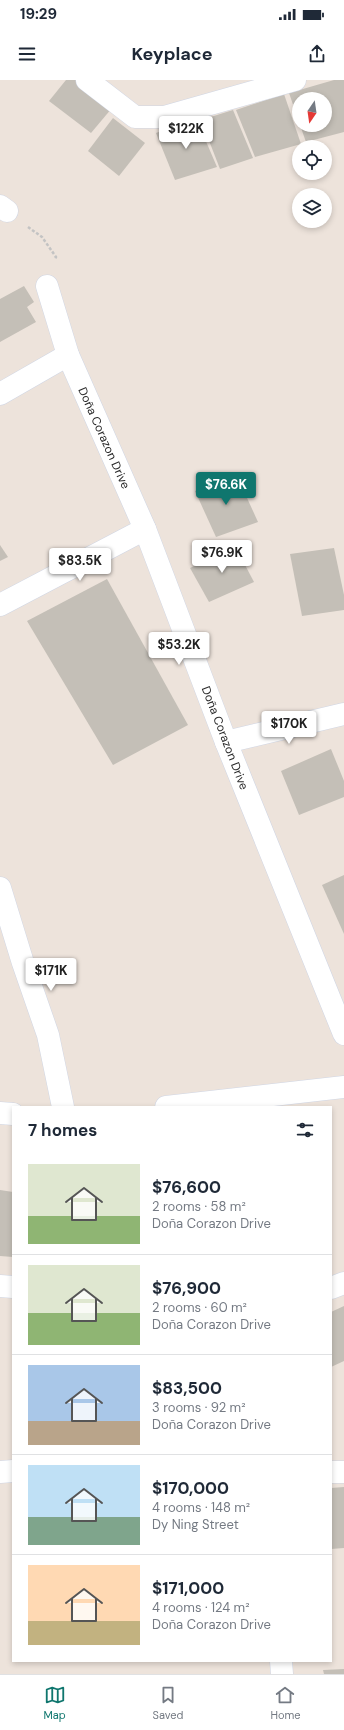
<!DOCTYPE html>
<meta charset="utf-8">
<style>
:root{--surface:#fff;--page:#f2f2f3;--text:#1f2937;--muted:#747a83;--line:#e0e1e3;--accent:#0f766e}
body{margin:0;font-family:"DM Sans",sans-serif;background:var(--page);color:var(--text);height:100vh;display:flex;flex-direction:column;font-size:15px;white-space:nowrap}
*{box-sizing:border-box;margin:0}
p{font-size:13px;color:var(--muted)}
.icon{flex:none;width:22px;height:22px;fill:none;stroke:currentColor;stroke-width:2;stroke-linecap:round;stroke-linejoin:round}
.map{position:relative;flex:1;overflow:hidden}
.sheet{position:absolute;left:12px;top:1026px;width:320px;height:556px;display:flex;flex-direction:column;background:var(--surface);border-radius:0px;box-shadow:0 2px 6px #0003}
.sheet>*{flex:none}
.needle{width:26px;rotate:193deg}
.buttons{position:absolute;left:292px;top:12px;display:grid;gap:8px}
.buttons a{display:grid;place-items:center;width:40px;height:40px;border-radius:50%;background:var(--surface);box-shadow:0 2px 6px #0003;font-size:20px}
.price{position:absolute;translate:-50% -34px;padding:0 9px;border-radius:4px;background:#fff;color:#222;font-size:13px;line-height:26px;filter:drop-shadow(0 1px 2px #0008)}
.price::after{content:'';position:absolute;left:50%;top:24px;width:12px;height:9px;margin-left:-6px;background:inherit;clip-path:polygon(0 0,100% 0,50% 100%)}
.price.selected{background:var(--accent);color:#fff}
ul{padding:0;list-style:none}
li{display:flex;align-items:center;gap:12px;height:100px;padding:0 16px}
li+li{border-top:1px solid var(--line)}
li span{display:grid;place-items:center;flex:none;width:112px;height:80px;border-radius:0px;color:#555}
li>.icon{margin-inline-start:auto}
span .icon{width:48px;height:48px;fill:#fffc;stroke-width:1}
li b{font-size:17px}
h2{display:flex;justify-content:space-between;align-items:center;height:48px;padding:0 16px;font-size:17px}
.status{display:flex;justify-content:space-between;align-items:center;height:28px;padding:0 20px;background:var(--surface);direction:ltr}
.status svg{height:11px;fill:currentColor}
header{display:flex;justify-content:space-between;align-items:center;height:52px;padding:0 16px;background:var(--surface);font-size:18px;font-weight:700}
.tab-bar{display:flex;justify-content:space-around;align-items:center;height:56px;border-top:1px solid var(--line);background:var(--surface);font-size:11px;color:var(--muted)}
.tab-bar a{display:grid;justify-items:center;gap:2px}
.tab-bar .selected{color:var(--accent)}
.map>svg:first-child{display:block}
.building{fill:#c4bfb7}
.lines{fill:none;stroke-linecap:round;stroke-linejoin:round}
.minor-casing{stroke:#d0d6e4;stroke-width:23}
.path{stroke:#c3c3c3;stroke-width:2.5;stroke-dasharray:3 2;stroke-linecap:butt}
.minor{stroke:#fff;stroke-width:22}
.labels{text-anchor:middle;stroke-width:3;stroke-linejoin:round;paint-order:stroke}
.street-label{font-size:12px;fill:#2a2a2a;stroke:#fff}
</style>
<div class="status"><b>19:29</b><svg viewBox="0 0 49 12"><path d="M0 12V9h3v3zM5 12V6h3v6zM10 12V3h3v9zM15 12V0h3v12zM26 1h20v11H26zM47 4h2v5h-2z"/></svg></div>
<header><svg class="icon" aria-label="menu" viewBox="0 0 24 24"><path d="M4 6h16M4 12h16M4 18h16"/></svg>Keyplace<svg class="icon" aria-label="share" viewBox="0 0 24 24"><path d="M12 15V3M7 8l5-5 5 5M5 13v7h14v-7"/></svg></header>
<div class="map">
<svg width="344" height="1594" viewBox="0 0 344 1594">
<rect width="100%" height="100%" fill="#ede3db"/>
<!-- building -->
<g class="building">
<polygon points="66,0 76,0 112,28 91,53 49,21"/>
<polygon points="334,0 344,0 344,52 306,62 300,45 325,45 325,19 299,19 299,42 289,13"/>
<polygon points="284,14 301,64 255,77 236,30"/>
<polygon points="233,30 253,78 220,89 201,40"/>
<polygon points="113,38 145,63 119,96 88,71"/>
<polygon points="196,38 217,87 175,100 156,53"/>
<polygon points="24,206 34,222 27,227 36,242 0,262 0,219"/>
<polygon points="237,396 258,442 216,457 195,411"/>
<polygon points="0,465 8,477 0,481"/>
<polygon points="235,466 254,502 209,522 190,488"/>
<polygon points="334,468 344,515 344,530 302,536 290,474"/>
<polygon points="107,499 188,645 113,685 27,541"/>
<polygon points="331,669 344,701 344,717 299,735 281,691"/>
<polygon points="344,795 344,854 322,805"/>
<polygon points="0,1110 13,1112 13,1177 0,1176"/>
<polygon points="344,1226 344,1281 331,1287 331,1232"/>
<polygon points="344,1407 344,1468 331,1469 331,1408"/>
<polygon points="344,1589 344,1594 324,1594 323,1590"/>
</g>
<g class="lines">
<defs>
<g id="minor">
<polyline points="87,0 135,37 164,37 295,0"/>
<polyline points="0,126 7,131"/>
<polyline points="47,206 68,275 145,449 226,662 344,954"/>
<polyline points="0,314 68,275"/>
<polyline points="0,525 145,449"/>
<polyline points="226,662 344,634"/>
<polyline points="0,808 23,883 48,955 63,1027"/>
<polyline points="166,1027 344,1007"/>
<polyline points="0,1033 13,1034"/>
<polyline points="0,1206 13,1207"/>
<polyline points="331,1208 344,1203"/>
<polyline points="0,1392 13,1391"/>
<polyline points="331,1392 344,1392"/>
<polyline points="281,1581 282,1594"/>
</g>
</defs>
<!-- minor casing -->
<use href="#minor" class="minor-casing"/>
<!-- path -->
<polyline class="path" points="28,147 42,157 56,177 55,180"/>
<!-- minor -->
<use href="#minor" class="minor"/>
</g>
<g class="labels">
<!-- street labels -->
<g class="street-label">
<text transform="translate(104 358) rotate(66)" y="4">Doña Corazon Drive</text>
<text transform="translate(225 658) rotate(69)" y="4">Doña Corazon Drive</text>
</g>
</g>
</svg>
<div class="buttons">
<a><svg class="needle" viewBox="-14 -14 28 28"><path d="M0-13l5 13h-10z" fill="#e53935"/><path d="M0 13l5-13h-10z" fill="#747a83"/></svg></a>
<a><svg class="icon" aria-label="locate" viewBox="0 0 24 24"><circle cx="12" cy="12" r="6"/><path d="M12 2v4M12 18v4M2 12h4M18 12h4"/></svg></a>
<a><svg class="icon" aria-label="layers" viewBox="0 0 24 24"><path d="M12 4l9 5-9 5-9-5zM3 14l9 5 9-5"/></svg></a>
</div>
<b class="price" style="left:186px;top:70px">$122K</b>
<b class="price selected" style="left:226px;top:426px">$76.6K</b>
<b class="price" style="left:222px;top:494px">$76.9K</b>
<b class="price" style="left:80px;top:502px">$83.5K</b>
<b class="price" style="left:179px;top:586px">$53.2K</b>
<b class="price" style="left:289px;top:665px">$170K</b>
<b class="price" style="left:51px;top:912px">$171K</b>
<section class="sheet">
<h2>7 homes<svg class="icon" aria-label="filters" viewBox="0 0 24 24"><path d="M4 7h16M4 17h16"/><circle cx="9" cy="7" r="2"/><circle cx="15" cy="17" r="2"/></svg></h2>
<ul>
<li><span style="background:linear-gradient(#dfe7d0 65%,#8fb573 0)"><svg class="icon" aria-label="home" viewBox="0 0 24 24"><path d="M3 11l9-7 9 7M6 9v11h12V9"/></svg></span><div><b>$76,600</b><p>2 rooms · 58 m²</p><p>Doña Corazon Drive</p></div></li>
<li><span style="background:linear-gradient(#dfe7d0 60%,#8fb573 0)"><svg class="icon" aria-label="home" viewBox="0 0 24 24"><path d="M3 11l9-7 9 7M6 9v11h12V9"/></svg></span><div><b>$76,900</b><p>2 rooms · 60 m²</p><p>Doña Corazon Drive</p></div></li>
<li><span style="background:linear-gradient(#a9c7e8 70%,#b9a48a 0)"><svg class="icon" aria-label="home" viewBox="0 0 24 24"><path d="M3 11l9-7 9 7M6 9v11h12V9"/></svg></span><div><b>$83,500</b><p>3 rooms · 92 m²</p><p>Doña Corazon Drive</p></div></li>
<li><span style="background:linear-gradient(#bfe0f5 65%,#7fa58c 0)"><svg class="icon" aria-label="home" viewBox="0 0 24 24"><path d="M3 11l9-7 9 7M6 9v11h12V9"/></svg></span><div><b>$170,000</b><p>4 rooms · 148 m²</p><p>Dy Ning Street</p></div></li>
<li><span style="background:linear-gradient(#ffd9b3 70%,#c2b280 0)"><svg class="icon" aria-label="home" viewBox="0 0 24 24"><path d="M3 11l9-7 9 7M6 9v11h12V9"/></svg></span><div><b>$171,000</b><p>4 rooms · 124 m²</p><p>Doña Corazon Drive</p></div></li>
</ul>
</section>
</div>
<nav class="tab-bar">
<a class="selected"><svg class="icon" aria-label="map" viewBox="0 0 24 24"><path d="M3 6l6-2 6 2 6-2v14l-6 2-6-2-6 2zM9 4v14M15 6v14"/></svg>Map</a>
<a><svg class="icon" aria-label="saved" viewBox="0 0 24 24"><path d="M7 4h10v16l-5-4-5 4z"/></svg>Saved</a>
<a><svg class="icon" aria-label="home" viewBox="0 0 24 24"><path d="M3 11l9-7 9 7M6 9v11h12V9"/></svg>Home</a>
</nav>
